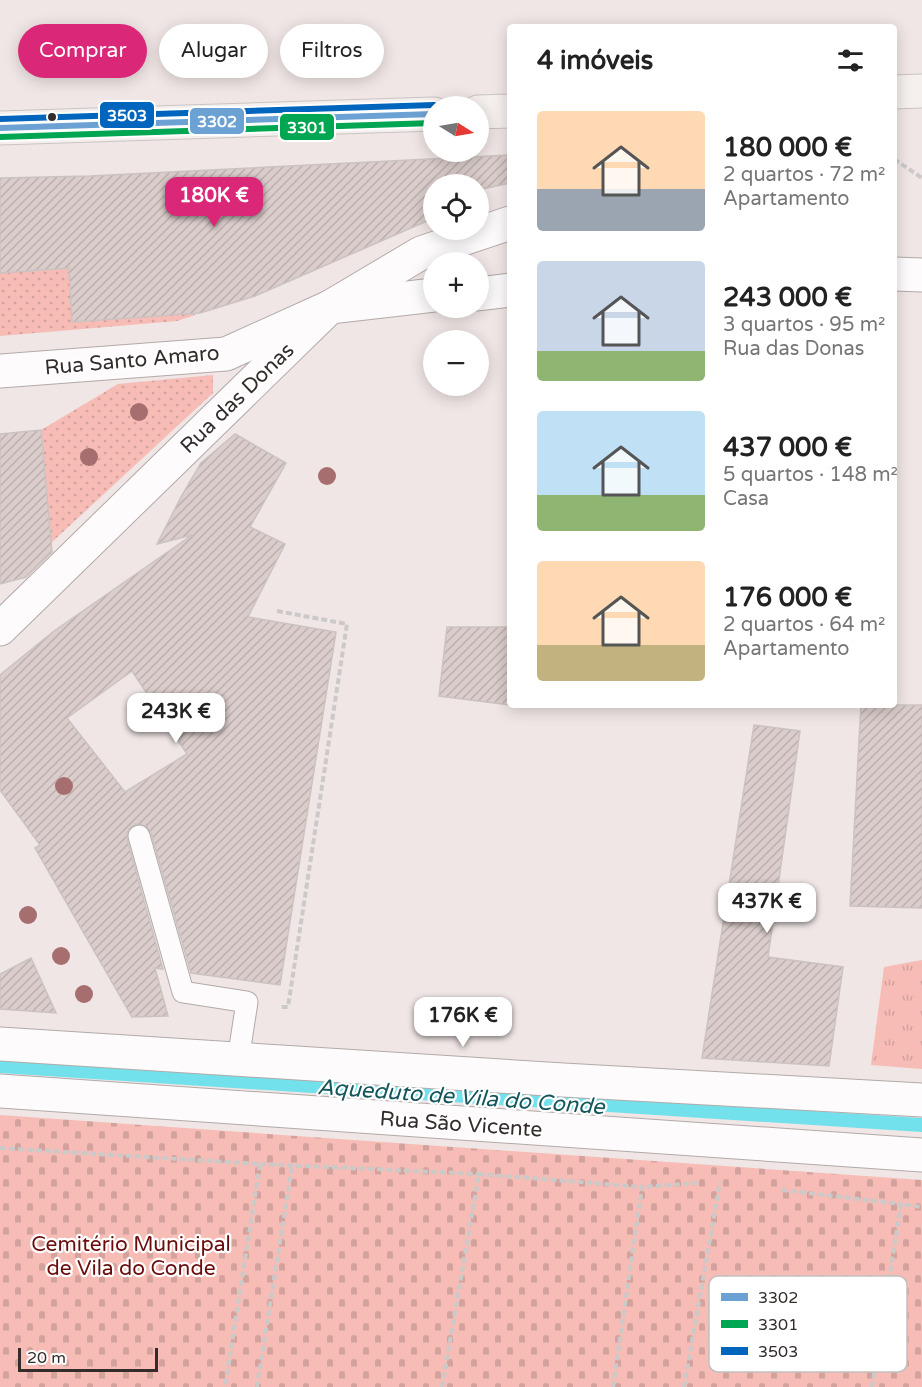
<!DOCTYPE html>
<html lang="pt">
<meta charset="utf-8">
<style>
:root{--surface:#fff;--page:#f6f6f6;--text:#222;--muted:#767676;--accent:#db2777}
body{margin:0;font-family:"Varela Round",sans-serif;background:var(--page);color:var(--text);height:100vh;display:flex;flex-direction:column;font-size:22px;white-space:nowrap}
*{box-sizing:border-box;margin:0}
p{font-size:20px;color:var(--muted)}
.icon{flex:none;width:33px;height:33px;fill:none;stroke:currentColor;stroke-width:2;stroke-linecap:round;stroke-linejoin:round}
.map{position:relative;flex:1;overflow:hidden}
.details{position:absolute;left:507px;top:24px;width:390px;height:684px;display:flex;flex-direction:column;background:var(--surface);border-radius:6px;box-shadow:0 3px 15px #0003}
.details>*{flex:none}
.hud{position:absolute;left:18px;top:24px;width:399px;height:54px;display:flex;gap:12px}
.needle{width:39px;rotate:101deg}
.tools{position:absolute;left:423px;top:96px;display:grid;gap:12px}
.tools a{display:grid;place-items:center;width:66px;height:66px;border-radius:50%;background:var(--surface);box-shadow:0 3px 15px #0003;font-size:30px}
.scale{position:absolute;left:18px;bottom:15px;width:140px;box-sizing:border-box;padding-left:6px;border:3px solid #332c2b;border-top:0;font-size:16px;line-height:21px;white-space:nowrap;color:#332c2b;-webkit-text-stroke:4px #fff;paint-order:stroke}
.price{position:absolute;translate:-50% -51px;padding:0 14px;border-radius:12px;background:#fff;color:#222;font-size:20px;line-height:39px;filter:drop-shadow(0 2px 3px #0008)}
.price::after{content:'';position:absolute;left:50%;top:36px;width:18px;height:14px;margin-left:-9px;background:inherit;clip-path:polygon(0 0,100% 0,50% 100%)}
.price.active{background:var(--accent);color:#fff}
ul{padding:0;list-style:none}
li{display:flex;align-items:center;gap:18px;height:150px;padding:0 30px}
li span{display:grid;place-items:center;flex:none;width:168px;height:120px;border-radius:6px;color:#555}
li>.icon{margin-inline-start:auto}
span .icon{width:72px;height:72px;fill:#fffc;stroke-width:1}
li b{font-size:26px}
h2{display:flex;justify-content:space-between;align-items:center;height:72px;padding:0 30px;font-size:26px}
.chip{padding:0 21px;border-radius:27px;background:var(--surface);box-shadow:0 3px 15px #0003;font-size:21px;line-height:54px}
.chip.active{background:var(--accent);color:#fff}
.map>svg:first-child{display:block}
.grass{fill:url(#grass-tufts)}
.cemetery{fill:url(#cemetery-stones)}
.garden{fill:url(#garden-dots)}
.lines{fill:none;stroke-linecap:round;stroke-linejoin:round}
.stream{stroke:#73e1ec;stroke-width:14}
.building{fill:url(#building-hatch);stroke:#cbc3c2;stroke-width:1.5;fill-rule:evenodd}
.service-casing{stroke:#b2aaa9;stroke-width:23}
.minor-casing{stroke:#b2aaa9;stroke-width:35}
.primary-casing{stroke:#c9c4c3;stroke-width:35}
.path{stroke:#ccc9c9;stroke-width:4;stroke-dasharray:6 3;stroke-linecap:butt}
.service{stroke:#fdfbfb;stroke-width:21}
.minor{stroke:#fdfbfb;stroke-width:33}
.primary{stroke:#f5efee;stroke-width:33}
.bus-1-casing{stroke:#fff;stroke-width:10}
.bus-2-casing{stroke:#fff;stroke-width:10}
.bus-3-casing{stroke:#fff;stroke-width:10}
.bus-1{stroke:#6ca2d3;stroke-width:6}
.bus-2{stroke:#00a651;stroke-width:6}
.bus-3{stroke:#0065bd;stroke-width:6}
.tree{fill:#a66e6e}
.bus-dot{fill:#332c2b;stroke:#fff;stroke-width:2}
.labels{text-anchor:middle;stroke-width:4.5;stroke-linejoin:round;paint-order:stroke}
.street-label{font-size:21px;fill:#332c2b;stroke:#fff}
.park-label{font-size:21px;fill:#6a0b0c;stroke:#fff}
.water-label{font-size:22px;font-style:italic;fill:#14565c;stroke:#fff}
.key{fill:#fff;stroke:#c2c0bf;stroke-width:1.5}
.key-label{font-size:16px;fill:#332c2b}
.line-badge{stroke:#fff;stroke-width:2}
.badge-label{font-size:16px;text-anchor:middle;font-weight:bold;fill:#fff}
</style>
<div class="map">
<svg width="922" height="1387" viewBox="0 0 922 1387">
<defs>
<pattern id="grass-tufts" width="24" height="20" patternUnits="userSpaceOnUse" patternTransform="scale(1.5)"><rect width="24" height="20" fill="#f6bcb5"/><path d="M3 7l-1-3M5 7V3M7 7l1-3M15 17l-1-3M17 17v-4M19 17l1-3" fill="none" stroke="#d3a29c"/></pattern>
<pattern id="cemetery-stones" width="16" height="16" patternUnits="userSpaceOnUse" patternTransform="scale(1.5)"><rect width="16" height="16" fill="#f6bcb5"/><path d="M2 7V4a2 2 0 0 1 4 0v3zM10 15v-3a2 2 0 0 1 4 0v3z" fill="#d3a29c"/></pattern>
<pattern id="garden-dots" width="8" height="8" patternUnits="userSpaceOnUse" patternTransform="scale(1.5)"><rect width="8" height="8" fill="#f6bcb5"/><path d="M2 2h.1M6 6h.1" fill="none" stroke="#d3a29c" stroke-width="1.8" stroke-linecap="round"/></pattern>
<pattern id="building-hatch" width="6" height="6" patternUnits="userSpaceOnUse" patternTransform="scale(1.5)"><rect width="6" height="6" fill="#dacdcb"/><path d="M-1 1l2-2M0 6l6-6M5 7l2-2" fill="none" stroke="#bcb0ae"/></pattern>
</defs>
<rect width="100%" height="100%" fill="#f0e6e5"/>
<!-- grass -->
<polygon class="grass" points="922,960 922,1069 871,1065 884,967"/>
<!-- cemetery -->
<polygon class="cemetery" points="0,1115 922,1180 922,1387 0,1387"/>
<!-- garden -->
<g class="garden">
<polygon points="195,259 195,315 177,321 0,336 0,273 69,268 73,322 186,314"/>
<polygon points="213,375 213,393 51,543 41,430 118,384"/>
</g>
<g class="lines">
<!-- stream -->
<polyline class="stream" points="0,1066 922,1125"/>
</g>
<!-- building -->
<g class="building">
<polygon points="510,155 510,183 478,190 478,184 434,184 434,218 255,296 200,313 72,322 69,268 0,273 0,178 90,176"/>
<polygon points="41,430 52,552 26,577 0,584 0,434"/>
<path d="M 235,434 L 286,463 L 250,527 L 285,544 L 248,617 L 336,632 L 280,985 L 191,973 L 151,833 L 147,827 L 136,824 L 130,828 L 127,833 L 127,839 L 163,969 L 155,968 L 168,1016 L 132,1017 L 35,848 L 40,845 L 0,790 L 0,675 L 54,631 L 192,535 L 157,544 L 182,495 L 201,463 ZM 132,671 L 187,754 L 125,792 L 67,718 Z"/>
<polygon points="447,627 510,627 510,705 439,696"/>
<polygon points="861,705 922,705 922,908 850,906"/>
<polygon points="754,725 800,731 768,957 843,967 829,1066 702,1058"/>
<polygon points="31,958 56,1013 0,1009 0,974"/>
</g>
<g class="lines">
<defs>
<polyline id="service" points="139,836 183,992 247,1002 238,1060"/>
<g id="minor">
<polyline points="894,274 922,275"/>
<polyline points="478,294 510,290"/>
<polyline points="0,371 226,354 330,307 434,295"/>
<polyline points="0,629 330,307 421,253 510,223"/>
<polyline points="0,1044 563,1080 922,1100"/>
<polyline points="0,1091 922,1155"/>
</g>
<g id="primary">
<polyline points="894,92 922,91"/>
<polyline points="478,112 510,111"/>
<polyline points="0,128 434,114"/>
</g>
</defs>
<!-- service casing -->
<use href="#service" class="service-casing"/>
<!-- minor casing -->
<use href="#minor" class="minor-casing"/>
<!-- primary casing -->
<use href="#primary" class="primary-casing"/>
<!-- path -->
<g class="path">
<polyline points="894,159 922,178"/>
<polyline points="277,611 347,624 288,1007 281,1007"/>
<polyline points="0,1148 260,1164 225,1387"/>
<polyline points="260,1164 479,1174"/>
<polyline points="782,1190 901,1204"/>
<polyline points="257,1387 292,1166"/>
<polyline points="442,1387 479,1174 642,1187"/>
<polyline points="613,1387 642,1187 697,1183"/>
<polyline points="684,1387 720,1182"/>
<polyline points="872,1387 901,1204 922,1207"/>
</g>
<!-- service -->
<use href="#service" class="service"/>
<!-- minor -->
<use href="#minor" class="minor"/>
<!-- primary -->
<use href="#primary" class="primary"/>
<defs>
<polyline id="bus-1" points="0,128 434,114"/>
<polyline id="bus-2" points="0,137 434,123"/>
<polyline id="bus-3" points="0,119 434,105"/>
</defs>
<!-- bus-1 casing -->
<use href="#bus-1" class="bus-1-casing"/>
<!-- bus-2 casing -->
<use href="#bus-2" class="bus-2-casing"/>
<!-- bus-3 casing -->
<use href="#bus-3" class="bus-3-casing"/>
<!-- bus-1 -->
<use href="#bus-1" class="bus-1"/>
<!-- bus-2 -->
<use href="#bus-2" class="bus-2"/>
<!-- bus-3 -->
<use href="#bus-3" class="bus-3"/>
</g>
<!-- trees -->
<g class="tree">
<circle cx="139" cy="412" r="9"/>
<circle cx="89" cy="457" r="9"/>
<circle cx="327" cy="476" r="9"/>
<circle cx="64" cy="786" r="9"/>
<circle cx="28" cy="915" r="9"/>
<circle cx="61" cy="956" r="9"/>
<circle cx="84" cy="994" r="9"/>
</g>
<!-- markers -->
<circle class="bus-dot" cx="52" cy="117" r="5"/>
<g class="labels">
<!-- street labels -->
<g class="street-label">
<text transform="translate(132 360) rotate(-5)" y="7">Rua Santo Amaro</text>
<text transform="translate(237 398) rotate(-44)" y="7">Rua das Donas</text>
<text transform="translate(461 1124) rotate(4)" y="7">Rua São Vicente</text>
</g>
<!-- park labels -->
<g class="park-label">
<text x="131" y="1251">Cemitério Municipal<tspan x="131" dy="24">de Vila do Conde</tspan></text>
</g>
<!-- water labels -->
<g class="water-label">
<text transform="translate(461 1096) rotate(4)" y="8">Aqueduto de Vila do Conde</text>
</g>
</g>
<!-- legend -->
<rect x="709" y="1276" width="198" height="96" rx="9" class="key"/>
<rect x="721" y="1293" width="27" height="8" fill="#6ca2d3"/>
<rect x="721" y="1320" width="27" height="8" fill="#00a651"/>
<rect x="721" y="1347" width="27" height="8" fill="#0065bd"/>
<g class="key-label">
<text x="758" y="1303">3302</text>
<text x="758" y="1330">3301</text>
<text x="758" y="1357">3503</text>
</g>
<g class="line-badge">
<rect x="99" y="101" width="56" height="28" rx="6" fill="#0065bd"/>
<rect x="189" y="107" width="56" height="28" rx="6" fill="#6ca2d3"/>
<rect x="279" y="113" width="56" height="28" rx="6" fill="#00a651"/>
</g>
<g class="badge-label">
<text x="127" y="121">3503</text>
<text x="217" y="127">3302</text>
<text x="307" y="133">3301</text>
</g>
</svg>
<div class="tools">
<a><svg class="needle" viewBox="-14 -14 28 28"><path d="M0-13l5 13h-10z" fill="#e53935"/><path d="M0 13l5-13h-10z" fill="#767676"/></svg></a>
<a><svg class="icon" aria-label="locate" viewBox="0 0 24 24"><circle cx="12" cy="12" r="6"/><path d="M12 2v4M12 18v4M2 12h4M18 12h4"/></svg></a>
<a>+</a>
<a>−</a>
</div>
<div class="scale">20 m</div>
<b class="price active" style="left:214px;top:228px">180K €</b>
<b class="price" style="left:176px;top:744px">243K €</b>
<b class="price" style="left:767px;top:934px">437K €</b>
<b class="price" style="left:463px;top:1048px">176K €</b>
<div class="hud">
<a class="chip active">Comprar</a>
<a class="chip">Alugar</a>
<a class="chip">Filtros</a>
</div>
<section class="details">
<h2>4 imóveis<svg class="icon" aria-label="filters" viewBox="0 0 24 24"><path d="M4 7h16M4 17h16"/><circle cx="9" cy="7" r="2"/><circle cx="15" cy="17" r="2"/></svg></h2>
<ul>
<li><span style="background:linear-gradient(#ffd9b3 65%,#9aa5b1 0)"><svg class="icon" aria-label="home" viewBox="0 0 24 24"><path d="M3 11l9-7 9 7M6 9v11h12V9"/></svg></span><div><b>180 000 €</b><p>2 quartos · 72 m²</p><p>Apartamento</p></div></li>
<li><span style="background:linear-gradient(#c9d6e8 75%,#8fb573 0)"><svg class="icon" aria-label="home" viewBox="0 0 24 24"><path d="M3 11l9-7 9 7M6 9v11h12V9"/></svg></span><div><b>243 000 €</b><p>3 quartos · 95 m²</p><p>Rua das Donas</p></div></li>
<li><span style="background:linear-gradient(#bfe0f5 70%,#8fb573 0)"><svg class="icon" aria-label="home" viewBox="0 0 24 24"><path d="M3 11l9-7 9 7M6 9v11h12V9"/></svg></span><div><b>437 000 €</b><p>5 quartos · 148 m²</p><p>Casa</p></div></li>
<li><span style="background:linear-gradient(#ffd9b3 70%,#c2b280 0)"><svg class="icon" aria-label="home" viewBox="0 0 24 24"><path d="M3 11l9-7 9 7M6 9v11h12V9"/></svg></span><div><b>176 000 €</b><p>2 quartos · 64 m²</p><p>Apartamento</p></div></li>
</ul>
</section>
</div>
